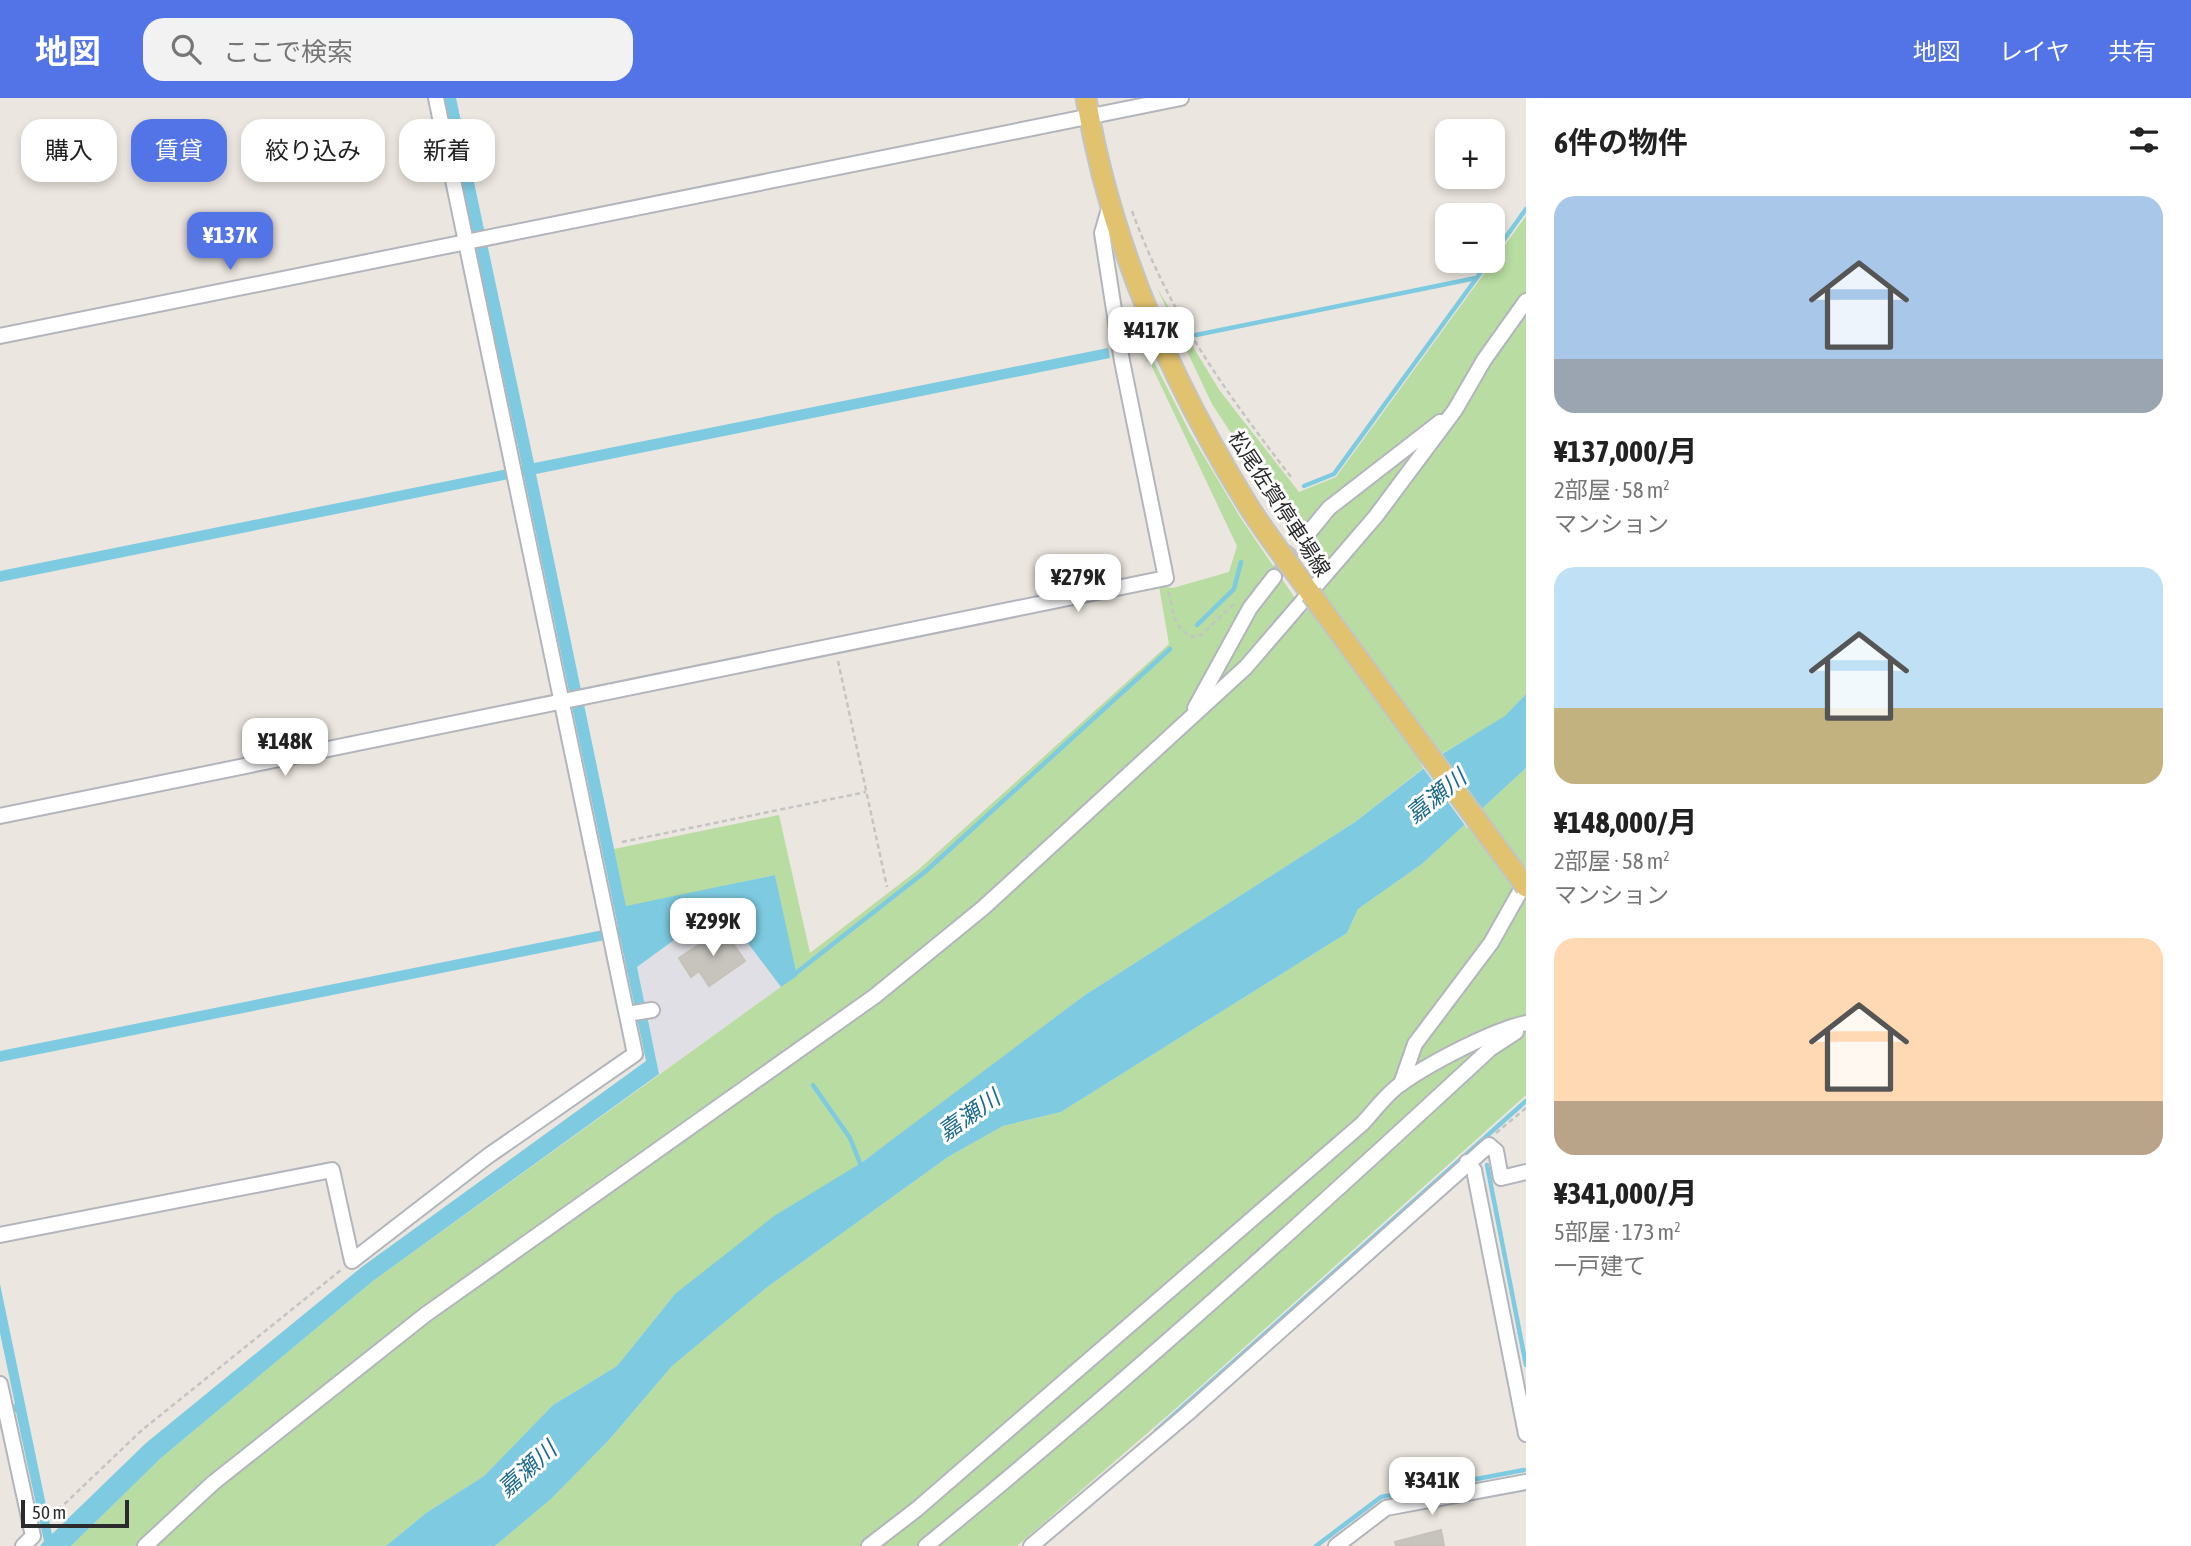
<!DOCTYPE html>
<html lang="ja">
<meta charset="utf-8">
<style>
:root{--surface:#fff;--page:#f2f2f2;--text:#222;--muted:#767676;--accent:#5274e6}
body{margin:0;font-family:"Asap Condensed","Noto Sans JP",sans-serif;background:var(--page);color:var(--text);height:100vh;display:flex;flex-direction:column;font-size:26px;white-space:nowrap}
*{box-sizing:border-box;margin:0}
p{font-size:23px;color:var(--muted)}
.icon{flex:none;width:38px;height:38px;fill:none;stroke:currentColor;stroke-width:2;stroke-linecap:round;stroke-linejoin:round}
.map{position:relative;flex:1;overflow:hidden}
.drawer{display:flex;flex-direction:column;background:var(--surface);width:665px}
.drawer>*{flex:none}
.top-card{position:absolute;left:21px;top:21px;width:665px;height:63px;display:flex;gap:14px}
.tools{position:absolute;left:1435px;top:21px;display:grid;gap:14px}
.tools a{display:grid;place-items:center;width:70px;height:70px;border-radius:14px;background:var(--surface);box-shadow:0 4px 10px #0003;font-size:35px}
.scale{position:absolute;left:21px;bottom:18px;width:108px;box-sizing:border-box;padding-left:7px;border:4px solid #2b2b2b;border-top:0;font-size:19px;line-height:24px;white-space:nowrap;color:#2b2b2b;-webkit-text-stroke:5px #fff;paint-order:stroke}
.price{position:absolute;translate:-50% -60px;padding:0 16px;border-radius:14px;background:#fff;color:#222;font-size:23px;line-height:46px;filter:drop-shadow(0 2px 4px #0008)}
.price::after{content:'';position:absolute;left:50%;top:42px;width:21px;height:16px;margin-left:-10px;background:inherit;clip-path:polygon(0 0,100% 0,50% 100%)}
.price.selected{background:var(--accent);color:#fff}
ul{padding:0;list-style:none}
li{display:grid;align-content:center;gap:14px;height:371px;padding:0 28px}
li span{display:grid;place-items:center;height:217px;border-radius:21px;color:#555}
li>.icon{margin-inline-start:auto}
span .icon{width:126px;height:126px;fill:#fffc;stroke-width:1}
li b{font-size:30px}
h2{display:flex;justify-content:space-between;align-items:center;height:84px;padding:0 28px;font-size:30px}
.tag{padding:0 24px;border-radius:21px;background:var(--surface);box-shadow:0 4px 10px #0003;font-size:24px;line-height:63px}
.tag.selected{background:var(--accent);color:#fff}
header{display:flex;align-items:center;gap:42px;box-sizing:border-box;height:98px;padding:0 35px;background:var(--accent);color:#fff}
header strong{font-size:33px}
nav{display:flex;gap:38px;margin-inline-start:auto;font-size:24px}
.search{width:490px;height:63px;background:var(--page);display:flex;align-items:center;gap:18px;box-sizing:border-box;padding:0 24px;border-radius:21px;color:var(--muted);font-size:26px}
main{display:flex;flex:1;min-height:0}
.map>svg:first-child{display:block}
.industrial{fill:#e0dfe5}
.green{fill:#b8dca2}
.water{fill:#7ecbe1}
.pier{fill:#ebe6df}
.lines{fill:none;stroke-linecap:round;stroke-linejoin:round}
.stream{stroke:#7ecbe1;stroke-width:4.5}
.building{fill:#c7c4be;stroke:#c7c1b9;stroke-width:2}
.minor-tunnel{stroke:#c5c1bb;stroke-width:14;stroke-dasharray:14 7;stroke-linecap:butt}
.minor-casing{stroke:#b3b5bd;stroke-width:18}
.major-casing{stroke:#c4c4c4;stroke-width:23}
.path{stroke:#c4c4c4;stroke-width:2.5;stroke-dasharray:5 3.5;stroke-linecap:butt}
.minor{stroke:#fff;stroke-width:14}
.major{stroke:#e1c26e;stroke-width:19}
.major-bridge-casing{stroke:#c4c4c4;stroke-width:23;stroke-linecap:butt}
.major-bridge{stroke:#e1c26e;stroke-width:19}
.labels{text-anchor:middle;stroke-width:6;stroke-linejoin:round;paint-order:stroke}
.street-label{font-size:21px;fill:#2b2b2b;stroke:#fff}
.water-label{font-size:23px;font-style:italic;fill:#1d6c8e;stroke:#fff}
</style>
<header>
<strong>地図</strong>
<div class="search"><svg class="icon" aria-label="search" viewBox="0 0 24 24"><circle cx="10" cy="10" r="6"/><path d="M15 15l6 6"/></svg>ここで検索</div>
<nav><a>地図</a><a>レイヤ</a><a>共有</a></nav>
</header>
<main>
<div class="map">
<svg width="1526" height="1448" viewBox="0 0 1526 1448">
<rect width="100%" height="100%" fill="#ebe6df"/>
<!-- industrial -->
<polygon class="industrial" points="714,813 726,816 781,889 659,976 637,869"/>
<!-- green -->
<g class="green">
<polygon points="1526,118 1526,596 1505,619 1441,656 1355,724 1085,897 917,1025 675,1196 617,1268 553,1307 484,1378 426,1415 386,1448 71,1448 161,1360 373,1183 796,878 775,777 626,809 614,751 779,717 810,855 918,772 1169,546 1159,488 1173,490 1229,474 1237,448 1145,254 1151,258 1190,335 1240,419 1305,515 1335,479 1271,396 1212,306 1157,190 1220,293 1299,394 1336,379"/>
<polygon points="1526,670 1526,997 1182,1305 1017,1448 495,1448 551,1401 609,1342 672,1268 766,1190 948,1059 1003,1028 1061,1014 1347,835 1358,811 1422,766"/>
</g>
<!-- water -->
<g class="water">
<polygon points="444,0 456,0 534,365 1108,250 1110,260 536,376 626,808 775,777 797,878 781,889 726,816 714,813 637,869 659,976 373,1183 161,1360 71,1448 40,1448 44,1443 16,1314 0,1317 0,1309 15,1306 0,1235 0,1186 52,1436 146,1345 363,1168 646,963 620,839 0,964 0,953 618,829 524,378 0,484 0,473 522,368"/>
<polygon points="1526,596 1526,670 1422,766 1358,811 1347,835 1061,1014 1003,1028 948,1059 766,1190 672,1268 609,1342 551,1401 495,1448 386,1448 426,1415 484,1378 553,1307 617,1268 675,1196 774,1118 861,1065 1085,897 1355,724 1442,656 1505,618"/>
</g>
<!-- pier -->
<polygon class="pier" points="1439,653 1483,713 1467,730 1421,667"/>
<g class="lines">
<!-- stream -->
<g class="stream">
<polyline points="1493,157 1526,111"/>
<polyline points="1196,237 1476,180"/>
<polyline points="1131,250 1141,248"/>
<polyline points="1304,388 1334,376 1489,163"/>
<polyline points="1197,527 1234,491 1241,464"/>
<polyline points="796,875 926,773 1170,551"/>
<polyline points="813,987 850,1040 862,1070"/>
<polyline points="1487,1067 1526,1267"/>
<polyline points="1156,1333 1526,1003"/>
<polyline points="1316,1448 1381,1399 1524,1372"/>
</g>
</g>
<!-- building -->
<g class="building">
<polygon points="723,831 745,863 709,888 699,873 691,879 679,860"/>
<polygon points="1441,1432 1444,1448 1396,1448 1395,1444"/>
</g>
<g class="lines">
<!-- minor-tunnel -->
<polyline class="minor-tunnel" points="1274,479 1306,438"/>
<defs>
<g id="minor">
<polyline points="0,238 1181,0"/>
<polyline points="1306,438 1329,410 1440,324"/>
<polyline points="1195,610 1250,510 1274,479"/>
<polyline points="0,718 1166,480 1122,263 1102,135 1111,104"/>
<polyline points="627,916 652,912"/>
<polyline points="1401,986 1415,946 1491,845 1526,783"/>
<polyline points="1467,1064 1474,1072 1526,1336"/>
<polyline points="0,1137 332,1072 352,1163 488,1058 635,956 436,0"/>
<polyline points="0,1286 33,1438 23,1448"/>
<polyline points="145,1448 213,1385 425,1217 875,898 983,810 1246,569 1376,418 1455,312 1484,262 1526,203"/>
<path d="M 869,1448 L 917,1411 L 1363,1025 C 1375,1012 1387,995 1402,985 C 1430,965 1493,932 1526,925"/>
<path d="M 926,1448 C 1120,1290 1306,1121 1490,951 L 1516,934"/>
<polyline points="1031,1448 1187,1316 1489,1047 1496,1053 1501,1080 1526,1074"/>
<polyline points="1336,1448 1386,1410 1526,1384"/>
</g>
<path id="major" d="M 1086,0 C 1110,145 1172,285 1249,409 C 1268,439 1290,467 1311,496"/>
</defs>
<!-- minor casing -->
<use href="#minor" class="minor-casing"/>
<!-- major casing -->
<use href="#major" class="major-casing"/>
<!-- path -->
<g class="path">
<path d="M 1132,113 C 1170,217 1224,292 1291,379"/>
<path d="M 1169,494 C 1173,513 1173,531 1193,539 L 1201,537 L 1236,504"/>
<polyline points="838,563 887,789"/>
<polyline points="622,744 866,694"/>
<polyline points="1496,1035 1526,1010"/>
<polyline points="43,1418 54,1416 142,1332 341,1172"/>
</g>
<!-- minor -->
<use href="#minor" class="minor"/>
<!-- major -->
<use href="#major" class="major"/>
<defs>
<polyline id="major-bridge" points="1311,496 1526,789"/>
</defs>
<!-- major-bridge casing -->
<use href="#major-bridge" class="major-bridge-casing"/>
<!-- major-bridge -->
<use href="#major-bridge" class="major-bridge"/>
</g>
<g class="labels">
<!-- street labels -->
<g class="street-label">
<text transform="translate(1279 406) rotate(57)" y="7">松尾佐賀停車場線</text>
</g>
<!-- water labels -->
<g class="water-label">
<text transform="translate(1436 698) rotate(-39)" y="8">嘉瀬川</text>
<text transform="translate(969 1017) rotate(-35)" y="8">嘉瀬川</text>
<text transform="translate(527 1371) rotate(-42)" y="8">嘉瀬川</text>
</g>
</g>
</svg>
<div class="tools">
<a>+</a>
<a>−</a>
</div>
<div class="scale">50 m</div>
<b class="price selected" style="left:230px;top:174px">¥137K</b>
<b class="price" style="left:1151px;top:269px">¥417K</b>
<b class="price" style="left:1078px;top:516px">¥279K</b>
<b class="price" style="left:285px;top:680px">¥148K</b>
<b class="price" style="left:713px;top:860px">¥299K</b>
<b class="price" style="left:1432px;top:1419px">¥341K</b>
<div class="top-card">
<a class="tag">購入</a>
<a class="tag selected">賃貸</a>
<a class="tag">絞り込み</a>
<a class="tag">新着</a>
</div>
</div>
<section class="drawer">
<h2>6件の物件<svg class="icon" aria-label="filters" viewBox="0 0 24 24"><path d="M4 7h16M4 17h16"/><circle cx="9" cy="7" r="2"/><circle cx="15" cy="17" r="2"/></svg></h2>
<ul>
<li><span style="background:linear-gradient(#a9c7e8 75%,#9aa5b1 0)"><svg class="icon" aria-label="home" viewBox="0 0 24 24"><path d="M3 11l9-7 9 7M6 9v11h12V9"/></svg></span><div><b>¥137,000/月</b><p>2部屋 · 58 m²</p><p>マンション</p></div></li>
<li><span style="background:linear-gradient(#bfe0f5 65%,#c2b280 0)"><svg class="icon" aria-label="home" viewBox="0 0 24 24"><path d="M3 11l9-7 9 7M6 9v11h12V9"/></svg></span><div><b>¥148,000/月</b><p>2部屋 · 58 m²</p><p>マンション</p></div></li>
<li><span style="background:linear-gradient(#ffd9b3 75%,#b9a48a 0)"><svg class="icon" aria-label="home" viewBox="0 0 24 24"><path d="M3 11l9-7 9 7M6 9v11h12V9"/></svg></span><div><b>¥341,000/月</b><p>5部屋 · 173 m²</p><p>一戸建て</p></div></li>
</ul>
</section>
</main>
